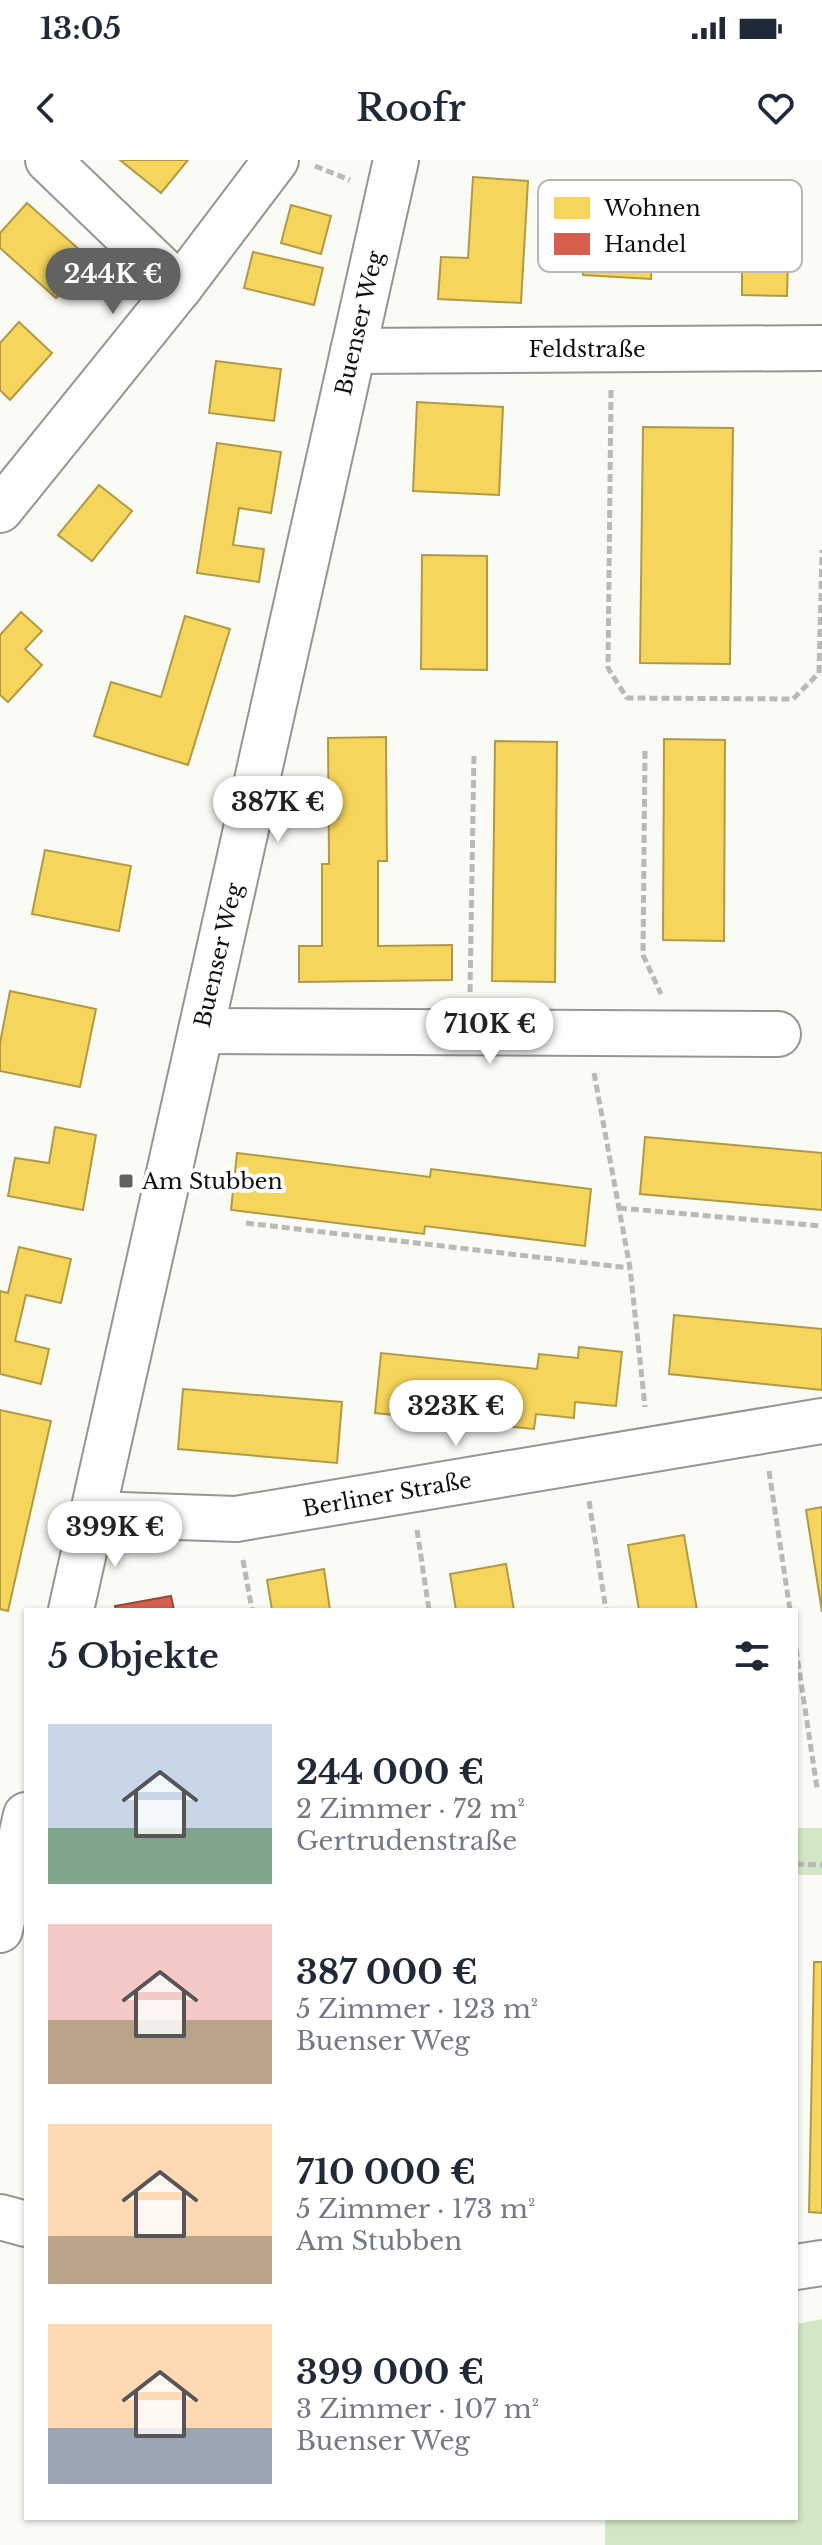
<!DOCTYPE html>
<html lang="de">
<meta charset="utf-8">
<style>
:root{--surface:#fff;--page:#f6f6f7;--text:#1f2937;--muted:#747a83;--accent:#626260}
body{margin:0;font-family:"Libre Baskerville",serif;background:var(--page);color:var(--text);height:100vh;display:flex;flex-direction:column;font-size:30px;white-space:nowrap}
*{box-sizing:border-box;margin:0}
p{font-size:26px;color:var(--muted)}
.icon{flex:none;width:44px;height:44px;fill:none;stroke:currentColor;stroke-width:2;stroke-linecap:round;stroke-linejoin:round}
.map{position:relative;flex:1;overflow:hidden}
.drawer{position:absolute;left:24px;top:1448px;width:774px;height:912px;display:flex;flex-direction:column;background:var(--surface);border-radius:0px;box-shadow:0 2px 6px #0004}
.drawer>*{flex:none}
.price{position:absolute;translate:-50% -68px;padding:0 18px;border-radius:28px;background:#fff;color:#222;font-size:26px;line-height:52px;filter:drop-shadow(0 2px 4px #0008)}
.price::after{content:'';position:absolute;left:50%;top:48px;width:24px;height:18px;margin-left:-12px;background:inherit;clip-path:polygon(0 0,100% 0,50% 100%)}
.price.on{background:var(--accent);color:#fff}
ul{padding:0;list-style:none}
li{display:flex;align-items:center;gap:24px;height:200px;padding:0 24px}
li span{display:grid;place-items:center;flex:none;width:224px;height:160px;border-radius:0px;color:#555}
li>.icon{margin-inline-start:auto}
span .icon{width:96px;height:96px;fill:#fffc;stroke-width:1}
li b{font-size:34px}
h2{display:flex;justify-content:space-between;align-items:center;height:96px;padding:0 24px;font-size:34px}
.status{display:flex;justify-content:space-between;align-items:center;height:56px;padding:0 40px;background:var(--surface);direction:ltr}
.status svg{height:22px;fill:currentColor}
header{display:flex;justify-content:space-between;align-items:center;height:104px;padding:0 24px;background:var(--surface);font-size:36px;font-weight:600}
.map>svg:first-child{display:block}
.forest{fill:#d2e7c6}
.homes{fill:#f6d55c;stroke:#b19a45;stroke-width:2}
.shops{fill:#d6604d;stroke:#9a483a;stroke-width:2}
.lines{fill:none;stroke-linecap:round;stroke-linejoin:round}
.minor-casing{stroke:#959593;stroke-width:48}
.path{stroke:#b9b9b8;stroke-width:5;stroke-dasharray:8 4;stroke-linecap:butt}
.minor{stroke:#fefefe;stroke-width:44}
.poi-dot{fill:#626260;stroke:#fff;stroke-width:3}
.labels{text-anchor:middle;stroke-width:8;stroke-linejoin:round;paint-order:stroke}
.street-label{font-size:22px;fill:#0f0f0f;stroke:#fff}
.poi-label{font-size:22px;fill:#0f0f0f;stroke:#fff;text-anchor:start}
.key{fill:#fff;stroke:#b7b7b7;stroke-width:2}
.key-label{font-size:22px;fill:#0f0f0f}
</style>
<div class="status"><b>13:05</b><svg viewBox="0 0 49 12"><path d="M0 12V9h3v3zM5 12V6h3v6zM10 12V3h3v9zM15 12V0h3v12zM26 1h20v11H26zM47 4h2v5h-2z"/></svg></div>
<header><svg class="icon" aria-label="back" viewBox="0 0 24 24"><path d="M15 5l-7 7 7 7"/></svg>Roofr<svg class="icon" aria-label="heart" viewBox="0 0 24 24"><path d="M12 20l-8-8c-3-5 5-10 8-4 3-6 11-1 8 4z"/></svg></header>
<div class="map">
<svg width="822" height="2385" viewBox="0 0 822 2385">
<rect width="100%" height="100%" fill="#fbfbf5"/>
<!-- forest -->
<g class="forest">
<rect x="796" y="1668" width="26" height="47"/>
<polygon points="822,2159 822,2385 605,2385 605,2358 796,2358 796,2164"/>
</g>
<!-- homes -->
<g class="homes">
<polygon points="120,0 188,0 161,33"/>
<polygon points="473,17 528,21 521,143 438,139 441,97 468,98"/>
<polygon points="587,34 656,38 651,119 583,115"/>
<polygon points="27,43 91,100 56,138 0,88 0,73"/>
<polygon points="291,45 331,56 321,94 281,83"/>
<polygon points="721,59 789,61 787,136 742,135 742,97 720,97"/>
<polygon points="253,92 323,108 314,145 244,128"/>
<polygon points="19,162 52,193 10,240 0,230 0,183"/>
<polygon points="216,201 281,209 274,261 209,253"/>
<polygon points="417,242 503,247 499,335 413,331"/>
<polygon points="643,267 733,268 730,504 640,503"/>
<polygon points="217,283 281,292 271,353 239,348 233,385 264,389 259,422 197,413"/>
<polygon points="99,325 132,351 92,401 58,375"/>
<polygon points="422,395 487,396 487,510 421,509"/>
<polygon points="21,452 42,471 25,489 42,505 8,542 0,535 0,475"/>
<polygon points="185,456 230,469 188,605 94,576 111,522 161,537"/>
<polygon points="386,577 387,701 378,701 378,786 452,785 452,820 299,822 299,786 322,786 322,704 329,704 328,578"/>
<polygon points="664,579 725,580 724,781 663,780"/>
<polygon points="495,581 557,582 555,822 492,821"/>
<polygon points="45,690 131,706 119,771 32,754"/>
<polygon points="10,831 96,849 80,927 0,911 0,883"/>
<polygon points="55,967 96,975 83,1050 8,1036 15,998 49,1003"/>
<polygon points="645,977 822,993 822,1050 640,1034"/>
<polygon points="237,993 430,1017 431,1009 591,1029 585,1086 425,1066 424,1074 231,1050"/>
<polygon points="19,1087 71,1099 61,1143 26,1135 15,1181 49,1189 41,1224 0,1214 0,1131 8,1133"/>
<polygon points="674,1155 822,1169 822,1230 669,1214"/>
<polygon points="579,1187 622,1192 616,1246 575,1242 574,1258 536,1254 534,1269 375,1253 381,1193 537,1209 539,1194 578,1198"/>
<polygon points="183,1229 342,1242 337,1303 178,1289"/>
<polygon points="0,1250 51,1261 8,1451 0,1449"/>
<polygon points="822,1347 822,1452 806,1350"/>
<polygon points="684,1375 697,1450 639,1450 628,1385"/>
<polygon points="506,1404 514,1450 456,1450 450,1414"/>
<polygon points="324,1409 330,1450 272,1450 267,1420"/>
<polygon points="814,1802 822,1802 822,2053 809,2052"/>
</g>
<!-- shops -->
<polygon class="shops" points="171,1436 174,1450 116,1450 115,1446"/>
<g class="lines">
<defs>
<g id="minor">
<polyline points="48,0 180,127"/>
<polyline points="353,191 822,188"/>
<polyline points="0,350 180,127 276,0"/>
<polyline points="201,871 778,874"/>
<polyline points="92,1354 236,1359 822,1261"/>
<polyline points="71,1450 396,0"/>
<polyline points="0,1770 26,1655"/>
<polyline points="0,2057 26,2064"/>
<polyline points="796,2107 822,2103"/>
</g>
</defs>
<!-- minor casing -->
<use href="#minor" class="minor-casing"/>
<!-- path -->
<g class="path">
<polyline points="315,6 350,20"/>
<polyline points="611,230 608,508 627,538 793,539 819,513"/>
<polyline points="819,513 822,390"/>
<polyline points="645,591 643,795 661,834"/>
<polyline points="470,832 474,593"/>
<polyline points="594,913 630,1108 645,1247"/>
<polyline points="619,1048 822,1066"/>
<polyline points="246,1063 630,1108"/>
<polyline points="769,1311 790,1450"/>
<polyline points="589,1341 606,1450"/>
<polyline points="417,1370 429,1450"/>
<polyline points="243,1400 252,1450"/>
<polyline points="796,1489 817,1628"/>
<polyline points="796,1704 822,1705"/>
</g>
<!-- minor -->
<use href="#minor" class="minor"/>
</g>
<!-- markers -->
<rect class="poi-dot" x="118" y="1013" width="16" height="16" rx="4"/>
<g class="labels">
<!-- street labels -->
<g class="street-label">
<text transform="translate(359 163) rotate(-77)" y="8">Buenser Weg</text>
<text x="587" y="197">Feldstraße</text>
<text transform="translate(218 795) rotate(-77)" y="8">Buenser Weg</text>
<text transform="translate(387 1334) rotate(-10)" y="8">Berliner Straße</text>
</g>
<!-- poi labels -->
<g class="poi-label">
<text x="142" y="1029">Am Stubben</text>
</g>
</g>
<!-- legend -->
<rect x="538" y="20" width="264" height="92" rx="12" class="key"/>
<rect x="554" y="37" width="36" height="22" fill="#f6d55c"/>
<rect x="554" y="73" width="36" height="22" fill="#d6604d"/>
<g class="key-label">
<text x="604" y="56">Wohnen</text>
<text x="604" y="92">Handel</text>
</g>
</svg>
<b class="price on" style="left:113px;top:156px">244K €</b>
<b class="price" style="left:278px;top:684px">387K €</b>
<b class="price" style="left:490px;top:906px">710K €</b>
<b class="price" style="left:456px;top:1288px">323K €</b>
<b class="price" style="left:115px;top:1409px">399K €</b>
<section class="drawer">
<h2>5 Objekte<svg class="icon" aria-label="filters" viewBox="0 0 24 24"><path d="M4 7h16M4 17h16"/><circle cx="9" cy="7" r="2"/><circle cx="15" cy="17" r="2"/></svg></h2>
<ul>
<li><span style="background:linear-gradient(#c9d6e8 65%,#7fa58c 0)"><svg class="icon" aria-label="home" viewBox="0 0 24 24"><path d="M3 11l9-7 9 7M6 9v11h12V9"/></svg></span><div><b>244 000 €</b><p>2 Zimmer · 72 m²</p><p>Gertrudenstraße</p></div></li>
<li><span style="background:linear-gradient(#f6c9c9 60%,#b9a48a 0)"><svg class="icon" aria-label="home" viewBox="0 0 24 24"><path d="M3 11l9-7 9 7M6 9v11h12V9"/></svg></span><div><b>387 000 €</b><p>5 Zimmer · 123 m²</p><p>Buenser Weg</p></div></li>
<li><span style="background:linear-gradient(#ffd9b3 70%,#b9a48a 0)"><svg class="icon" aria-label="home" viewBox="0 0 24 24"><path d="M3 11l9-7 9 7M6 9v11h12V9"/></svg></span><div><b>710 000 €</b><p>5 Zimmer · 173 m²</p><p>Am Stubben</p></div></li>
<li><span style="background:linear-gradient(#ffd9b3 65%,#9aa5b1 0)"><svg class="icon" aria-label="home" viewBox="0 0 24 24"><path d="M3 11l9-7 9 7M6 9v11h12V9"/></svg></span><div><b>399 000 €</b><p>3 Zimmer · 107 m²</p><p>Buenser Weg</p></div></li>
</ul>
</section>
</div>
